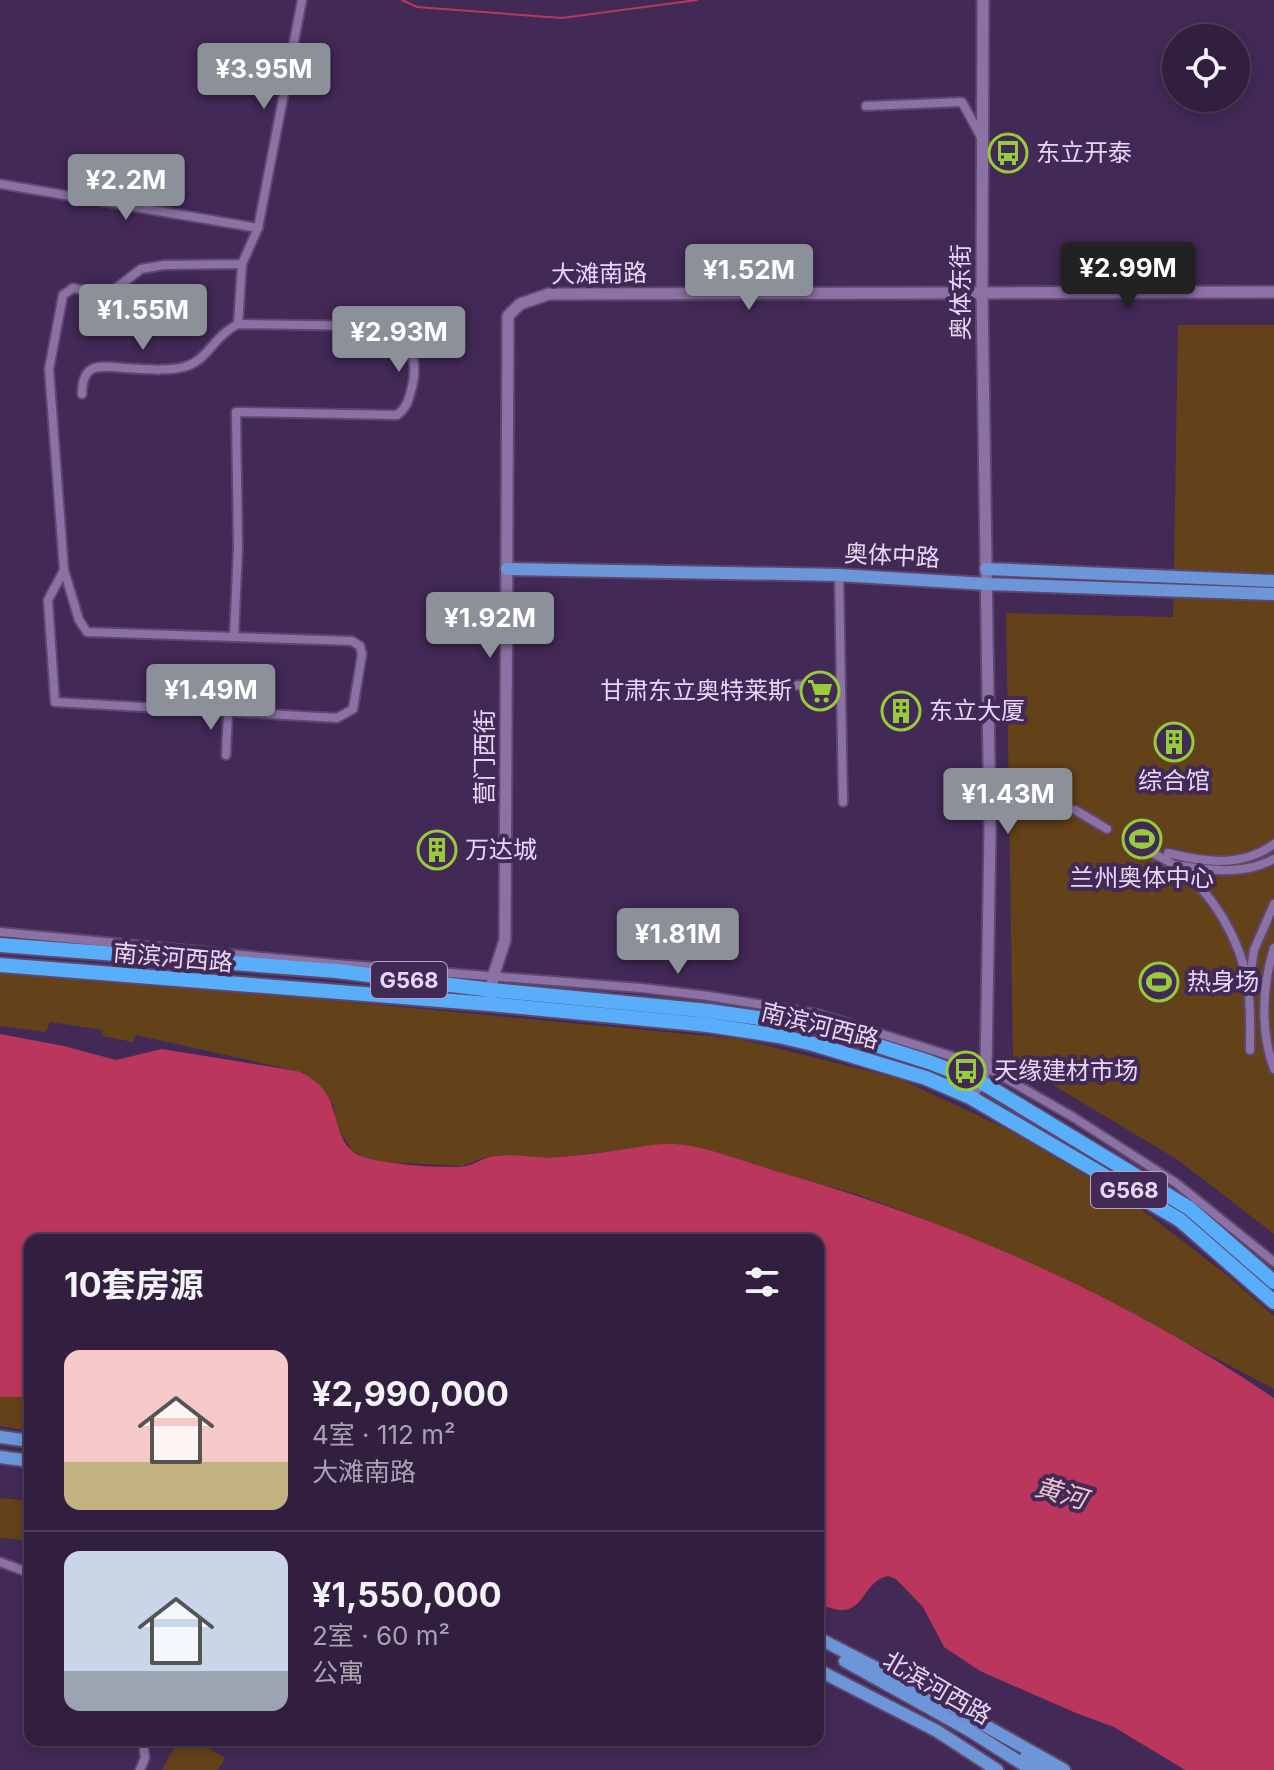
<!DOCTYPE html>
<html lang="zh">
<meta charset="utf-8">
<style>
:root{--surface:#321f40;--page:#3a2747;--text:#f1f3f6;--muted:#a8a2b1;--line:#4d3d59;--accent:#8c9099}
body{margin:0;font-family:Inter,"Noto Sans SC",sans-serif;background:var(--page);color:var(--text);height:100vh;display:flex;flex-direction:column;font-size:30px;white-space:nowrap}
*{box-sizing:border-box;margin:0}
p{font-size:26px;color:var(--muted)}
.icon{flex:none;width:44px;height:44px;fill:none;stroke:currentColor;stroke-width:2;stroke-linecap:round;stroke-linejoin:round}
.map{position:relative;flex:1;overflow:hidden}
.sheet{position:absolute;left:24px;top:1234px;width:800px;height:512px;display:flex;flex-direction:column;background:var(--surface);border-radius:16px;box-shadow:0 4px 12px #0003,0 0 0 2px var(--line)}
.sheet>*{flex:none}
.fabs{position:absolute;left:1162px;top:24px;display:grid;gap:16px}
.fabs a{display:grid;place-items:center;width:88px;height:88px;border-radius:50%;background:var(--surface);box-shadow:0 4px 12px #0003,0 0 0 2px var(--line);font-size:40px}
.price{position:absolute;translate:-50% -68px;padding:0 18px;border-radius:8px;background:var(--accent);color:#fff;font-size:26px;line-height:52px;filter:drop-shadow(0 2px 4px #0008)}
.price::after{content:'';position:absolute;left:50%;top:48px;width:24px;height:18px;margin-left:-12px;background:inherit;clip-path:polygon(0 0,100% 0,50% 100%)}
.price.selected{background:#222;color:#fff}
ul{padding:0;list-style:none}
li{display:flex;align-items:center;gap:24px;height:200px;padding:0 40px}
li+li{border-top:2px solid var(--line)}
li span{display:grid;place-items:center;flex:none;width:224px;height:160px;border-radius:16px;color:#555}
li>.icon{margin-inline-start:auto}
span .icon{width:96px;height:96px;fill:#fffc;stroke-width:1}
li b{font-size:34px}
h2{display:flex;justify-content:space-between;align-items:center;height:96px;padding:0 40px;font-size:34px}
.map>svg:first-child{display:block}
.green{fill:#634119}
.water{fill:#ba365c}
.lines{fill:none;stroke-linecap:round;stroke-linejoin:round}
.stream{stroke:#ba365c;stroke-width:2}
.street-casing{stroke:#5d476f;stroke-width:12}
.secondary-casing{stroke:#5d476f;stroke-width:15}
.primary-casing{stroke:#5d476f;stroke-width:16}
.highway-casing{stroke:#5d476f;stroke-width:18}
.street{stroke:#8c71a5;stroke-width:8}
.secondary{stroke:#8c71a5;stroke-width:11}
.primary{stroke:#6d96d8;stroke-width:12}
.highway{stroke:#59aefa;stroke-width:14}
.labels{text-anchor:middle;stroke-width:8;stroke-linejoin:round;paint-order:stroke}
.shield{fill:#422956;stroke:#b5a4c5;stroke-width:2}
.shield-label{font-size:22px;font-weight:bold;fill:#e6d8f4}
.poi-label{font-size:24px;fill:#e6d8f4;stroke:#422956;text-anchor:start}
.street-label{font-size:24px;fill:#e6d8f4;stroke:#422956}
.water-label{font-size:26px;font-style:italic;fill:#e9c6cc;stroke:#422956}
</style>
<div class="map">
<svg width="1274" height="1770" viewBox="0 0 1274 1770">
<rect width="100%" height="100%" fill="#422956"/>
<!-- green -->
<g class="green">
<polygon points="1178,325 1274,325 1274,1234 1178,1160 1013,1061 1006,613 1173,617"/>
<polygon points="0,969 740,1039 900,1079 1007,1129 1137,1206 1223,1272 1274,1316 1274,1389 1083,1288 913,1215 853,1193 677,1144 560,1157 531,1158 499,1155 486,1157 463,1166 383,1162 363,1157 352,1150 339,1131 333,1104 297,1071 136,1035 133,1042 102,1036 103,1030 50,1022 46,1032 0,1026"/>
<polygon points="0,1397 30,1397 30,1431 0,1426"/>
<polygon points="0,1498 30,1501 30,1524 22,1540 0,1538"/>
<polygon points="178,1740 195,1740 225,1758 218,1770 162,1770"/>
</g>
<!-- water -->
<path class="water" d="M 0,1034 L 64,1046 L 116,1060 L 162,1049 L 297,1071 C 351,1092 323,1141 363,1157 C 383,1164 445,1169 466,1166 C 476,1164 484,1157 494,1156 C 516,1153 538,1159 560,1157 C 585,1155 609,1152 633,1148 C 646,1146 661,1143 675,1144 C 707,1146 753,1165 786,1174 C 959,1224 1125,1297 1274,1398 L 1274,1770 L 1185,1770 L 1114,1727 L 1076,1713 L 980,1671 L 944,1647 L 923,1607 L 896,1579 L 888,1576 C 858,1582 867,1627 818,1603 L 818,1240 L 30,1240 L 30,1397 L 0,1397 Z"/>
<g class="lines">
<!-- stream -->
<polyline class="stream" points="402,0 417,7 562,18 697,0"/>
<defs>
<g id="street">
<polyline points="866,106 962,102 981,137"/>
<polyline points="0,184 258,228"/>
<polyline points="238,324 242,264"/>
<path d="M 82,394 C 82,361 102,366 125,368 C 143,369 169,372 187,366 C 208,359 214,336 238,324 L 373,326 C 406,332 420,355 412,387 C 409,399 407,408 397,415 L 236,412 L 238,548 L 234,637"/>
<polyline points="64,570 79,620 87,632 352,641 360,646 362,654 353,709 337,718 55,702 48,600 64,570 49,369 63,295 73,288 97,293 115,289 141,269 164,265 242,264 258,228 302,0"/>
<polyline points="839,575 843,802"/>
<polyline points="688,686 840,685"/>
<polyline points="226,755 228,712"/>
<polyline points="1075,810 1107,829"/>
<path d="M 1136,845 C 1148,851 1162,857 1174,865 C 1213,891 1242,942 1248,988 C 1251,1008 1250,1029 1250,1050"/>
<path d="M 1168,853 C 1204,862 1242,868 1274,844"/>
<path d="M 1174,865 C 1208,870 1243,876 1274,859"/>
<polyline points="0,932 336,964 641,988 708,996 818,1014 986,1067 1073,1117 1176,1183 1274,1262"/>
<path d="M 1274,948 C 1262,987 1260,1030 1274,1069"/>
<polyline points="1249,983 1254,950 1274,904"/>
<polyline points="0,1562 30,1573"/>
<polyline points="140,1770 145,1758 143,1740"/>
</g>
<g id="secondary">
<polyline points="490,1004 493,977 505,940 508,316 520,304 549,294 1274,292"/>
<polyline points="970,1097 981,1082 986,1067 990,832 982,292 983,0"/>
</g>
<g id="primary">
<polyline points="507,569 839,575 986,584 1274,594"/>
<polyline points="986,569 1274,581"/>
<polyline points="0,1437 30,1441"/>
<polyline points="0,1457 30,1461"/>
<polyline points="818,1638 956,1709 1064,1770"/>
<polyline points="845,1661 967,1729 1032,1770"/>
<polyline points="818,1670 937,1731 997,1770"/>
<polyline points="1026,1757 1047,1770"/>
</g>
<g id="highway">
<polyline points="0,945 336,971 492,990 709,1011 816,1026 929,1062 981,1082 1189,1208 1274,1282"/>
<polyline points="0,965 490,1004 708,1025 779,1036 813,1044 926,1078 970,1097 1180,1220 1274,1302"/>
</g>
</defs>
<!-- street casing -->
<use href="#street" class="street-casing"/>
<!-- secondary casing -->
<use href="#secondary" class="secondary-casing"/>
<!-- primary casing -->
<use href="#primary" class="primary-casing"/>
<!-- highway casing -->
<use href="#highway" class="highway-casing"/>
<!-- street -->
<use href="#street" class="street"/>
<!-- secondary -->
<use href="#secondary" class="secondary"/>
<!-- primary -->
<use href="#primary" class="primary"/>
<!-- highway -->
<use href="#highway" class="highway"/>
</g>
<!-- icons -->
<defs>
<symbol id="bus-ring" viewBox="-11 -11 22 22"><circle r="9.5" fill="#422956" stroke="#96cc39" stroke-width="1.5"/><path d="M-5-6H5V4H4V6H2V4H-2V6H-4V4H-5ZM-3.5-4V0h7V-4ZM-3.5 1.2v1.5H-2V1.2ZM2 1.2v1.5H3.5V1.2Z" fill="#96cc39"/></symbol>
<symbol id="supermarket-ring" viewBox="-11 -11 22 22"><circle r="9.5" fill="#422956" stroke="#96cc39" stroke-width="1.5"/><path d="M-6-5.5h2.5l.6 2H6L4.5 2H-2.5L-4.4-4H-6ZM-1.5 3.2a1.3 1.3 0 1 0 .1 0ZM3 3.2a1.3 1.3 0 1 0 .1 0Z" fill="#96cc39"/></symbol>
<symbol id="building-ring" viewBox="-11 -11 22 22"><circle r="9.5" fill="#422956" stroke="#96cc39" stroke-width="1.5"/><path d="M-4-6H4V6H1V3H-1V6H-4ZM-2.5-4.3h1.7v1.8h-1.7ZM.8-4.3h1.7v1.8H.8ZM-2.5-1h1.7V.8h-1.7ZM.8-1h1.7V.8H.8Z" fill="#96cc39"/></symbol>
<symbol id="stadium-ring" viewBox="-11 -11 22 22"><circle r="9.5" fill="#422956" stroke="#96cc39" stroke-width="1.5"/><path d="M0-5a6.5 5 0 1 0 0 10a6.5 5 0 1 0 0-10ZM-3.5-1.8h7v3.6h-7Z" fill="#96cc39"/></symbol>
</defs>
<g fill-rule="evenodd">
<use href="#bus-ring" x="986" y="131" width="44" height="44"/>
<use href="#supermarket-ring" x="798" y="669" width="44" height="44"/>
<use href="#building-ring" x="879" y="689" width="44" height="44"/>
<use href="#building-ring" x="1152" y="720" width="44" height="44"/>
<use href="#stadium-ring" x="1120" y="817" width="44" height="44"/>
<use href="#building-ring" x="415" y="828" width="44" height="44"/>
<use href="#stadium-ring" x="1137" y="960" width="44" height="44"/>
<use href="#bus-ring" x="944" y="1049" width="44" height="44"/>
</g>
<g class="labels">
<!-- shield labels -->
<g class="shield">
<rect x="371" y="962" width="76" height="36" rx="6"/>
<rect x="1091" y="1172" width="76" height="36" rx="6"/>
</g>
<g class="shield-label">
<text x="409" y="988">G568</text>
<text x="1129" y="1198">G568</text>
</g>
<!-- poi labels -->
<g class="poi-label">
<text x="1036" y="161">东立开泰</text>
<text x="792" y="699" text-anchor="end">甘肃东立奥特莱斯</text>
<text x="929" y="719">东立大厦</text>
<text x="1174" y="789" text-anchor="middle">综合馆</text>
<text x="465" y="858">万达城</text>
<text x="1142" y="886" text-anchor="middle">兰州奥体中心</text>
<text x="1187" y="990">热身场</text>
<text x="994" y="1079">天缘建材市场</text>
</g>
<!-- street labels -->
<g class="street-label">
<text transform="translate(599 274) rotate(-1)" y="8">大滩南路</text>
<text transform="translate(961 292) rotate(-90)" y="8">奥体东街</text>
<text transform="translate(892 556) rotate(3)" y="8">奥体中路</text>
<text transform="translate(485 757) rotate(-90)" y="8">营门西街</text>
<text transform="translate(173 958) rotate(5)" y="8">南滨河西路</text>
<text transform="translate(820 1026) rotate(14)" y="8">南滨河西路</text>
<text transform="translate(937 1688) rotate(30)" y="8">北滨河西路</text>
</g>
<!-- water labels -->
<g class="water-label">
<text transform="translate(1061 1493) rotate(16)" y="9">黄河</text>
</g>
</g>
</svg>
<div class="fabs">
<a><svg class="icon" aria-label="locate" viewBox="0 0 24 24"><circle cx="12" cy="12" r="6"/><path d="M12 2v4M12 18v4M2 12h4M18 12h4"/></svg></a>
</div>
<b class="price" style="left:264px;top:111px">¥3.95M</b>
<b class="price" style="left:126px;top:222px">¥2.2M</b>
<b class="price selected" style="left:1128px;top:310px">¥2.99M</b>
<b class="price" style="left:749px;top:312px">¥1.52M</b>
<b class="price" style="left:143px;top:352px">¥1.55M</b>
<b class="price" style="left:399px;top:374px">¥2.93M</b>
<b class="price" style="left:490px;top:660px">¥1.92M</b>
<b class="price" style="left:211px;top:732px">¥1.49M</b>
<b class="price" style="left:1008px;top:836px">¥1.43M</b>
<b class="price" style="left:678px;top:976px">¥1.81M</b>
<section class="sheet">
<h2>10套房源<svg class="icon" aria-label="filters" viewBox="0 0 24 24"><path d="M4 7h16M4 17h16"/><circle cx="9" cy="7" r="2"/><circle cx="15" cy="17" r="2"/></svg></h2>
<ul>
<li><span style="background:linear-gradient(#f6c9c9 70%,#c2b280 0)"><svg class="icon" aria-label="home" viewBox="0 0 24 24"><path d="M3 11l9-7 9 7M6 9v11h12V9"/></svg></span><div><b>¥2,990,000</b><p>4室 · 112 m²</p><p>大滩南路</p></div></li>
<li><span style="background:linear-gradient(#c9d6e8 75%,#9aa5b1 0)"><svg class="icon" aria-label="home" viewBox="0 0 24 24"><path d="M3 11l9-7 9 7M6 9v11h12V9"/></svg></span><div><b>¥1,550,000</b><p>2室 · 60 m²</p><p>公寓</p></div></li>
</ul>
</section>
</div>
